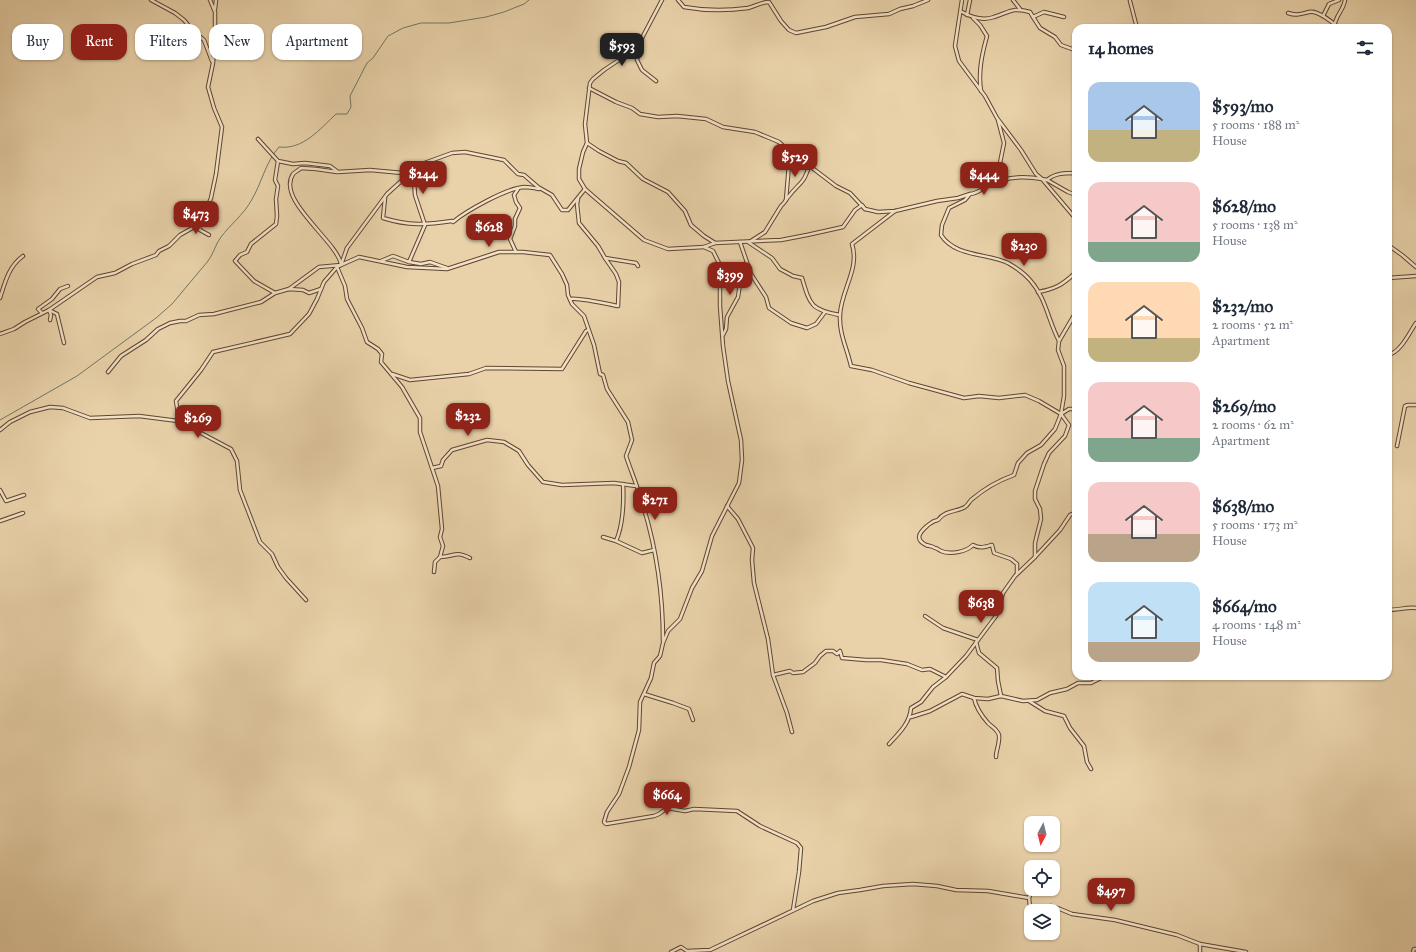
<!DOCTYPE html>
<meta charset="utf-8">
<style>
:root{--surface:#fff;--page:#f6f6f7;--text:#1f2937;--muted:#747a83;--accent:#8f2418}
body{margin:0;font-family:"IM FELL Great Primer",serif;background:var(--page);color:var(--text);height:100vh;display:flex;flex-direction:column;font-size:15px;white-space:nowrap}
*{box-sizing:border-box;margin:0}
p{font-size:13px;color:var(--muted)}
.icon{flex:none;width:22px;height:22px;fill:none;stroke:currentColor;stroke-width:2;stroke-linecap:round;stroke-linejoin:round}
.map{position:relative;flex:1;overflow:hidden}
.drawer{position:absolute;left:1072px;top:24px;width:320px;height:656px;display:flex;flex-direction:column;background:var(--surface);border-radius:12px;box-shadow:0 1px 3px #0004}
.drawer>*{flex:none}
.top-card{position:absolute;left:12px;top:24px;width:380px;height:36px;display:flex;gap:8px}
.needle{width:26px;rotate:187deg}
.buttons{position:absolute;left:1024px;top:816px;display:grid;gap:8px}
.buttons a{display:grid;place-items:center;width:36px;height:36px;border-radius:8px;background:var(--surface);box-shadow:0 1px 3px #0004;font-size:20px}
.price{position:absolute;translate:-50% -34px;padding:0 9px;border-radius:8px;background:var(--accent);color:#fff;font-size:13px;line-height:26px;filter:drop-shadow(0 1px 2px #0008)}
.price::after{content:'';position:absolute;left:50%;top:24px;width:12px;height:9px;margin-left:-6px;background:inherit;clip-path:polygon(0 0,100% 0,50% 100%)}
.price.selected{background:#222;color:#fff}
ul{padding:0;list-style:none}
li{display:flex;align-items:center;gap:12px;height:100px;padding:0 16px}
li span{display:grid;place-items:center;flex:none;width:112px;height:80px;border-radius:12px;color:#555}
li>.icon{margin-inline-start:auto}
span .icon{width:48px;height:48px;fill:#fffc;stroke-width:1}
li b{font-size:17px}
h2{display:flex;justify-content:space-between;align-items:center;height:48px;padding:0 16px;font-size:17px}
.chip{padding:0 14px;border-radius:12px;background:var(--surface);box-shadow:0 1px 3px #0004;font-size:14px;line-height:36px}
.chip.selected{background:var(--accent);color:#fff}
.map>svg:first-child{display:block}
.lines{fill:none;stroke-linecap:round;stroke-linejoin:round}
.stream{stroke:#6f7767;stroke-width:1}
.street-casing{stroke:#60452e;stroke-width:4.5}
.street{stroke:#f1e2c8;stroke-width:2.5}
</style>
<div class="map">
<svg width="1416" height="952" viewBox="0 0 1416 952">
<rect width="100%" height="100%" fill="#e9d2aa"/>
<filter id="stains"><feTurbulence type="fractalNoise" baseFrequency=".005" numOctaves="4"/><feColorMatrix values="0 0 0 0 .2 0 0 0 0 .09 0 0 0 0 .02 0 0 0 .5 -.17"/></filter>
<radialGradient id="worn" r=".72"><stop offset=".6" stop-color="#630" stop-opacity="0"/><stop offset="1" stop-color="#630" stop-opacity=".3"/></radialGradient>
<g class="lines">
<!-- stream -->
<path class="stream" d="M 0,420 L 77,376 L 156,318 L 172,304 L 208,261 C 214,253 215,245 221,237 C 230,225 243,215 251,201 C 262,183 265,163 279,147 C 303,150 320,129 336,114 L 347,114 L 351,107 L 350,96 L 367,63 L 373,58 L 388,36 L 403,28 L 421,23 L 449,23 L 486,17 L 504,12 L 524,4 L 529,0"/>
<defs>
<g id="street">
<polyline points="151,0 175,13 184,20 193,31 204,40 212,61"/>
<path d="M 678,0 L 684,7 C 706,11 727,11 748,8 C 755,6 762,2 769,2 L 781,21 L 789,30 L 796,33 L 826,27 L 855,17 L 889,14 L 900,9 L 913,6 L 928,0"/>
<polyline points="962,0 955,46 959,61 985,96 997,118 1021,150 1036,174 1042,179 1047,180 1068,192 1076,195"/>
<polyline points="1013,0 1020,9"/>
<polyline points="1130,1 1137,28"/>
<polyline points="215,9 216,0"/>
<path d="M 962,12 C 971,17 983,21 994,17 C 1010,12 1013,7 1030,12 L 1033,17 L 1044,12 L 1064,17"/>
<path d="M 1288,13 C 1297,16 1300,14 1309,12 C 1318,10 1332,22 1339,28"/>
<polyline points="967,15 970,0"/>
<polyline points="1323,16 1329,4 1339,0"/>
<polyline points="1033,17 1040,28 1055,37 1061,45 1072,49 1076,49"/>
<path d="M 973,18 L 980,25 L 987,36 C 982,54 978,72 981,91"/>
<path d="M 1334,28 C 1335,15 1343,12 1345,0"/>
<polyline points="642,38 632,46 622,58 604,70 593,79 590,83 585,124 587,143 583,152 579,169 579,179 585,189 593,196 644,240 668,249 704,247"/>
<polyline points="656,81 642,70 637,60 642,38 662,0"/>
<polyline points="589,88 616,102 632,108 640,114 658,117 677,116 706,119 723,127 755,132 779,142 796,158 811,167 836,186 850,193 865,209 878,212 895,211 937,201 958,198 970,194"/>
<polyline points="258,139 278,161 293,164 305,163 330,166 338,172 370,170 403,173 419,165 452,153 465,152 504,160 518,174 524,175 538,187 552,195 562,210 568,210 585,189"/>
<polyline points="587,143 599,151 618,161 626,163 643,179 668,192 685,211 691,225 704,236 715,243"/>
<path d="M 337,172 L 316,169 L 301,168 C 299,170 295,172 293,174 C 276,200 336,240 341,264"/>
<path d="M 1047,180 C 1055,173 1065,173 1076,173"/>
<polyline points="991,184 1000,163 1004,143 998,120"/>
<path d="M 385,198 L 383,218 C 409,226 426,225 452,221 L 453,222 C 466,211 507,188 524,187 C 529,187 534,188 539,189"/>
<polyline points="786,200 790,152"/>
<path d="M 895,211 L 852,244 C 860,269 841,290 840,315 C 839,334 847,348 851,366 L 872,370 L 909,383 L 964,398 L 979,396 L 999,398 L 1025,395 L 1039,401 L 1061,414 L 1069,425 L 1065,436 L 1049,453 L 1044,464 L 1035,491 L 1035,499 L 1040,509 L 1041,519 L 1035,543 L 1035,557"/>
<polyline points="198,224 200,230 209,235"/>
<path d="M 751,241 L 765,232 L 781,206 C 785,203 786,199 789,196 C 799,183 804,184 809,166"/>
<polyline points="740,242 751,274 766,297 769,308 791,323 807,328 816,324 825,312"/>
<path d="M 748,242 L 772,258 L 780,269 L 793,276 L 802,278 C 810,305 811,310 840,315"/>
<polyline points="1388,245 1402,255 1416,267"/>
<polyline points="516,252 510,239 515,226 515,219 520,208 516,202 514,195 518,189"/>
<polyline points="605,258 636,263 638,266"/>
<polyline points="381,261 393,256 409,262 425,225 415,195 414,181 419,165"/>
<polyline points="409,262 421,264 430,262 447,268"/>
<polyline points="337,267 345,286 347,299 362,328 367,342 378,349 382,354 381,362 402,387 420,418 420,432 438,486 442,529 440,537 443,546 440,557 435,562 434,572"/>
<polyline points="1076,269 1074,274 1076,286"/>
<polyline points="1388,278 1416,276"/>
<path d="M 289,289 L 319,267 L 341,265 L 359,257 L 407,267 L 447,269 L 499,252 L 523,252 L 550,255 L 562,274 L 567,285 L 568,295 L 572,304 L 584,316 L 594,345 L 600,374 L 603,375 L 607,389 L 628,422 L 632,440 L 626,456 C 631,471 637,485 641,499 C 656,545 663,593 663,641"/>
<path d="M 1038,292 C 1055,289 1062,285 1074,274"/>
<polyline points="275,293 254,281 235,261 240,255 247,252 251,244 276,224 277,216 276,199 278,186 275,180 278,161"/>
<path d="M 0,298 C 5,282 9,266 23,256"/>
<path d="M 570,299 C 577,297 608,304 618,306 L 619,282 L 616,274 L 605,258 L 598,246 L 579,223 L 577,204 L 578,199"/>
<polyline points="49,310 57,314 64,343"/>
<polyline points="49,310 51,315 50,320"/>
<polyline points="1076,312 1059,341 1058,350 1064,366 1064,396 1061,414 1069,409 1076,409"/>
<polyline points="42,313 38,309 52,299 60,289 68,286"/>
<polyline points="0,334 14,329 25,322 49,310 97,277 115,273 132,264 156,255 159,251 169,246 180,235 196,226 204,215 211,198 216,174 222,127 214,108 208,87 213,63 215,34 215,12 210,0"/>
<polyline points="723,335 726,329 727,317 738,297 742,270 746,263"/>
<path d="M 1059,341 C 1048,320 1046,298 1030,280 C 1025,274 1015,267 1008,263 C 987,253 955,257 941,235 L 942,225 L 949,208 L 965,200 L 970,194 C 977,194 983,188 989,185 C 1005,177 1025,176 1042,179 L 1076,219"/>
<path d="M 1388,355 C 1401,352 1409,333 1416,323"/>
<polyline points="108,372 121,356 146,340 158,329 170,323 180,321 186,321 199,315 214,314 261,302 275,293 289,289 303,290 309,293 321,289"/>
<polyline points="392,374 410,380 469,374 486,368 562,369 586,331 588,330"/>
<polyline points="183,421 178,413 176,401 201,370 213,352 290,334 309,314 317,299 324,282 337,267 341,265 347,248 387,194 419,165"/>
<polyline points="0,430 10,422 30,412 50,407 63,408 90,418 139,416 186,422 199,432 231,449 237,461 240,490 260,542 272,554 278,567 286,578 306,600"/>
<polyline points="1397,446 1405,406 1408,405 1416,405"/>
<polyline points="432,468 441,466 443,460 452,450 487,440 504,442 519,451 528,465 543,482 562,485 614,483 636,486"/>
<polyline points="0,490 6,501 24,495"/>
<polyline points="727,506 738,519 753,548 752,560 754,583 768,639 773,675 787,713 792,732"/>
<polyline points="0,521 23,513"/>
<path d="M 603,537 L 616,541 C 623,526 624,501 623,484"/>
<polyline points="616,541 642,553 654,550"/>
<path d="M 440,557 C 455,557 454,550 470,558"/>
<path d="M 1017,573 L 1017,564 L 1011,559 L 994,553 L 992,545 C 984,547 980,549 973,545 C 966,552 950,555 941,551 C 939,550 937,548 935,548 C 932,546 929,546 926,545 C 914,539 920,532 927,526 C 931,523 932,521 938,520 C 945,510 957,512 965,507 C 968,505 969,502 971,500 C 985,488 997,481 1014,475 L 1018,463 L 1027,453 L 1041,445 L 1055,429 L 1061,414"/>
<path d="M 1388,610 C 1398,610 1407,607 1416,608"/>
<polyline points="925,616 943,628 978,640"/>
<polyline points="976,642 979,653 997,668 998,681 1001,696"/>
<polyline points="773,675 790,671 793,673 803,672 815,663 820,656 826,651 833,651 837,654 840,651 842,658 866,660 881,660 907,664 922,670 930,669 946,677"/>
<polyline points="644,694 673,703 689,709 693,720"/>
<path d="M 974,698 C 976,708 981,715 988,723 C 992,727 997,729 999,735 C 1000,743 996,750 996,757"/>
<polyline points="1029,701 1045,711 1064,716 1070,728 1084,746 1087,762 1091,769"/>
<polyline points="911,717 930,711 962,694 974,698 988,699 1001,696 1023,701 1037,700 1050,693 1067,689 1078,683 1091,683 1105,676"/>
<path d="M 889,744 C 899,733 910,723 911,708 L 921,702 L 933,687 L 946,677 L 966,656 L 996,616 L 1003,593 L 1015,576 L 1035,557 L 1060,530 L 1070,515 L 1076,512"/>
<polyline points="1029,898 1030,907 1032,909 1051,906 1060,909 1072,914 1115,920 1177,935 1200,944 1246,952"/>
<polyline points="793,910 799,872 801,848 797,843 760,826 737,811 694,809 685,811 667,808 659,814 654,816 606,824 604,822 607,812 619,794 629,767 639,730 640,702 651,678 654,663 660,656 663,643 668,631 680,619 692,588 702,571 712,536 739,483 742,460 741,440 728,381 723,346 720,306 720,265 713,251 704,247 715,243 781,240 807,235 843,227 855,210 862,205 865,209"/>
<polyline points="671,952 681,947 687,951 710,950 813,901 838,893 860,890 883,886 913,884 937,886 956,890 988,891 1029,898 1032,889"/>
<polyline points="1200,952 1200,944"/>
<polyline points="1413,952 1414,949 1416,949"/>
</g>
</defs>
<!-- street casing -->
<use href="#street" class="street-casing"/>
<!-- street -->
<use href="#street" class="street"/>
</g>
<rect width="100%" height="100%" filter="url(#stains)"/>
<rect width="100%" height="100%" fill="url(#worn)"/>
</svg>
<div class="buttons">
<a><svg class="needle" viewBox="-14 -14 28 28"><path d="M0-13l5 13h-10z" fill="#e53935"/><path d="M0 13l5-13h-10z" fill="#747a83"/></svg></a>
<a><svg class="icon" aria-label="locate" viewBox="0 0 24 24"><circle cx="12" cy="12" r="6"/><path d="M12 2v4M12 18v4M2 12h4M18 12h4"/></svg></a>
<a><svg class="icon" aria-label="layers" viewBox="0 0 24 24"><path d="M12 4l9 5-9 5-9-5zM3 14l9 5 9-5"/></svg></a>
</div>
<b class="price selected" style="left:622px;top:67px">$593</b>
<b class="price" style="left:795px;top:178px">$529</b>
<b class="price" style="left:423px;top:195px">$244</b>
<b class="price" style="left:984px;top:196px">$444</b>
<b class="price" style="left:196px;top:235px">$473</b>
<b class="price" style="left:489px;top:248px">$628</b>
<b class="price" style="left:1024px;top:267px">$230</b>
<b class="price" style="left:730px;top:296px">$399</b>
<b class="price" style="left:468px;top:437px">$232</b>
<b class="price" style="left:198px;top:439px">$269</b>
<b class="price" style="left:655px;top:521px">$271</b>
<b class="price" style="left:981px;top:624px">$638</b>
<b class="price" style="left:667px;top:816px">$664</b>
<b class="price" style="left:1111px;top:912px">$497</b>
<div class="top-card">
<a class="chip">Buy</a>
<a class="chip selected">Rent</a>
<a class="chip">Filters</a>
<a class="chip">New</a>
<a class="chip">Apartment</a>
</div>
<section class="drawer">
<h2>14 homes<svg class="icon" aria-label="filters" viewBox="0 0 24 24"><path d="M4 7h16M4 17h16"/><circle cx="9" cy="7" r="2"/><circle cx="15" cy="17" r="2"/></svg></h2>
<ul>
<li><span style="background:linear-gradient(#a9c7e8 60%,#c2b280 0)"><svg class="icon" aria-label="home" viewBox="0 0 24 24"><path d="M3 11l9-7 9 7M6 9v11h12V9"/></svg></span><div><b>$593/mo</b><p>5 rooms · 188 m²</p><p>House</p></div></li>
<li><span style="background:linear-gradient(#f6c9c9 75%,#7fa58c 0)"><svg class="icon" aria-label="home" viewBox="0 0 24 24"><path d="M3 11l9-7 9 7M6 9v11h12V9"/></svg></span><div><b>$628/mo</b><p>5 rooms · 138 m²</p><p>House</p></div></li>
<li><span style="background:linear-gradient(#ffd9b3 70%,#c2b280 0)"><svg class="icon" aria-label="home" viewBox="0 0 24 24"><path d="M3 11l9-7 9 7M6 9v11h12V9"/></svg></span><div><b>$232/mo</b><p>2 rooms · 52 m²</p><p>Apartment</p></div></li>
<li><span style="background:linear-gradient(#f6c9c9 70%,#7fa58c 0)"><svg class="icon" aria-label="home" viewBox="0 0 24 24"><path d="M3 11l9-7 9 7M6 9v11h12V9"/></svg></span><div><b>$269/mo</b><p>2 rooms · 62 m²</p><p>Apartment</p></div></li>
<li><span style="background:linear-gradient(#f6c9c9 65%,#b9a48a 0)"><svg class="icon" aria-label="home" viewBox="0 0 24 24"><path d="M3 11l9-7 9 7M6 9v11h12V9"/></svg></span><div><b>$638/mo</b><p>5 rooms · 173 m²</p><p>House</p></div></li>
<li><span style="background:linear-gradient(#bfe0f5 75%,#b9a48a 0)"><svg class="icon" aria-label="home" viewBox="0 0 24 24"><path d="M3 11l9-7 9 7M6 9v11h12V9"/></svg></span><div><b>$664/mo</b><p>4 rooms · 148 m²</p><p>House</p></div></li>
</ul>
</section>
</div>
